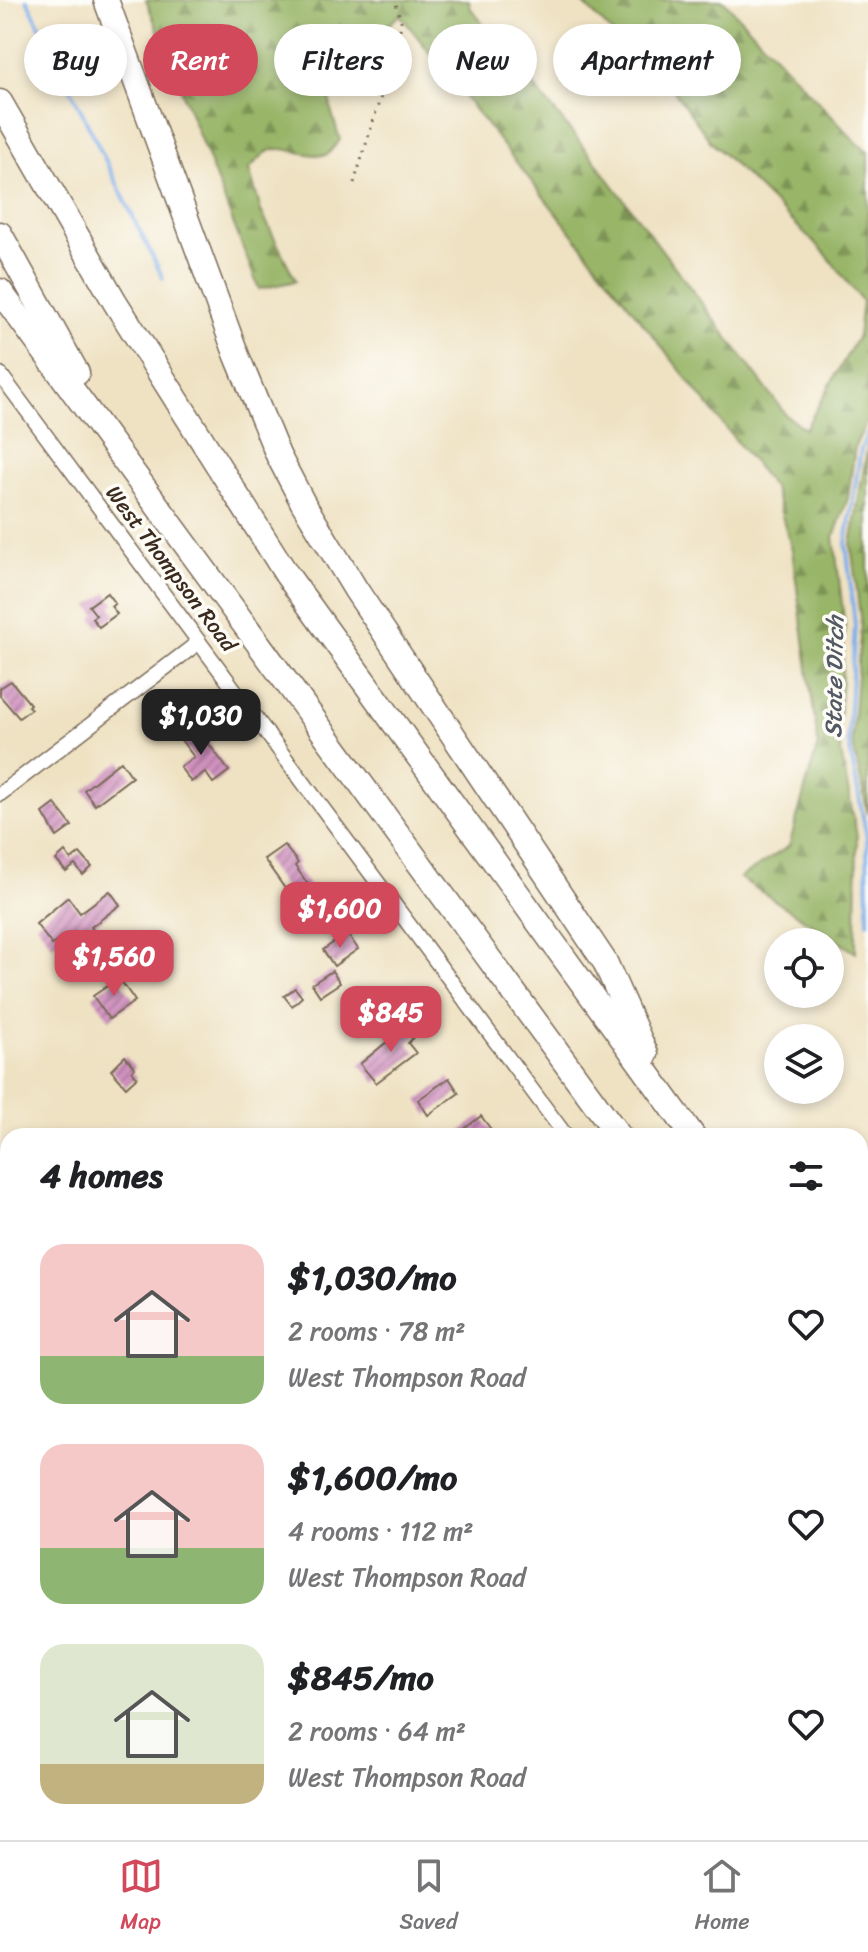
<!DOCTYPE html>
<meta charset="utf-8">
<style>
:root{--surface:#fff;--page:#f6f6f6;--text:#202124;--muted:#757577;--line:#e0e0e0;--accent:#d1495b}
body{margin:0;font-family:Sriracha,sans-serif;background:var(--page);color:var(--text);height:100vh;display:flex;flex-direction:column;font-size:30px;white-space:nowrap}
*{box-sizing:border-box;margin:0}
p{font-size:26px;color:var(--muted)}
.icon{flex:none;width:44px;height:44px;fill:none;stroke:currentColor;stroke-width:2;stroke-linecap:round;stroke-linejoin:round}
.map{position:relative;flex:1;overflow:hidden}
.sheet{position:absolute;left:0px;top:1128px;width:868px;height:712px;display:flex;flex-direction:column;background:var(--surface);border-radius:24px 24px 0 0;box-shadow:0 4px 12px #0003}
.sheet>*{flex:none}
.top-card{position:absolute;left:24px;top:24px;width:820px;height:72px;display:flex;gap:16px}
.buttons{position:absolute;left:764px;top:928px;display:grid;gap:16px}
.buttons a{display:grid;place-items:center;width:80px;height:80px;border-radius:50%;background:var(--surface);box-shadow:0 4px 12px #0003;font-size:40px}
.price{position:absolute;translate:-50% -68px;padding:0 18px;border-radius:16px;background:var(--accent);color:#fff;font-size:26px;line-height:52px;filter:drop-shadow(0 2px 4px #0008)}
.price::after{content:'';position:absolute;left:50%;top:48px;width:24px;height:18px;margin-left:-12px;background:inherit;clip-path:polygon(0 0,100% 0,50% 100%)}
.price.selected{background:#222;color:#fff}
ul{padding:0;list-style:none}
li{display:flex;align-items:center;gap:24px;height:200px;padding:0 40px}
li span{display:grid;place-items:center;flex:none;width:224px;height:160px;border-radius:24px;color:#555}
li>.icon{margin-inline-start:auto}
span .icon{width:96px;height:96px;fill:#fffc;stroke-width:1}
li b{font-size:34px}
h2{display:flex;justify-content:space-between;align-items:center;height:96px;padding:0 40px;font-size:34px}
.pill{padding:0 28px;border-radius:36px;background:var(--surface);box-shadow:0 4px 12px #0003;font-size:28px;line-height:72px}
.pill.selected{background:var(--accent);color:#fff}
.menu{display:flex;justify-content:space-around;align-items:center;height:112px;border-top:2px solid var(--line);background:var(--surface);font-size:22px;color:var(--muted)}
.menu a{display:grid;justify-items:center;gap:4px}
.menu .selected{color:var(--accent)}
.map>svg:first-child{display:block}
.forest{fill:url(#forest-firs);stroke:#6a7042;stroke-width:2}
.lines{fill:none;stroke-linecap:round;stroke-linejoin:round}
.stream{stroke:#80afea;stroke-width:4}
.building{fill:url(#building-hatch)}
.lane-casing{stroke:#7a6a58;stroke-width:10}
.street-casing{stroke:#7a6a58;stroke-width:17}
.highway-casing{stroke:#7a6a58;stroke-width:27}
.path{stroke:#7a6a58;stroke-width:3;stroke-dasharray:2 6;stroke-linecap:butt}
.lane{stroke:#fff;stroke-width:7}
.street{stroke:#fff;stroke-width:14}
.highway{stroke:#fff;stroke-width:24}
.labels{text-anchor:middle;stroke-width:7;stroke-linejoin:round;paint-order:stroke}
.street-label{font-size:22px;fill:#3b2a1e;stroke:#fdfcf7}
.water-label{font-size:24px;font-style:italic;fill:#535965;stroke:#fdfcf7}
</style>
<div class="map">
<svg width="868" height="1840" viewBox="0 0 868 1840">
<defs>
<pattern id="forest-firs" width="22" height="20" patternUnits="userSpaceOnUse" patternTransform="scale(2)"><rect width="22" height="20" fill="#98b567"/><path d="M5 1l3.5 6h-7zM16 11l3.5 6h-7z" fill="#7d9354"/></pattern>
<pattern id="building-hatch" width="6" height="6" patternUnits="userSpaceOnUse" patternTransform="scale(2)"><rect width="6" height="6" fill="#d091bf"/><path d="M-1 1l2-2M0 6l6-6M5 7l2-2" fill="none" stroke="#aa779b"/></pattern>
</defs>
<rect width="100%" height="100%" fill="#fdfcf7"/>
<filter id="ink" filterUnits="userSpaceOnUse"><feTurbulence type="fractalNoise" baseFrequency=".0125" numOctaves="2"/><feDisplacementMap in="SourceGraphic" scale="16" xChannelSelector="R" yChannelSelector="G"/><feConvolveMatrix kernelMatrix="1 2 1 2 8 2 1 2 1" color-interpolation-filters="sRGB"/></filter>
<filter id="wash" filterUnits="userSpaceOnUse"><feTurbulence type="fractalNoise" baseFrequency=".006" numOctaves="4" result="noise"/><feDisplacementMap in="SourceGraphic" scale="32" xChannelSelector="R" yChannelSelector="G"/><feGaussianBlur stdDeviation="1.8" result="paint"/><feColorMatrix in="noise" values="0 0 0 0 0 0 0 0 0 0 0 0 0 0 0 0 0 1.4 0 .05"/><feComposite in="paint" operator="in"/></filter>
<g filter="url(#wash)">
<rect width="100%" height="100%" fill="#efe2c3"/>
<!-- forest -->
<g class="forest">
<path d="M 146,0 L 469,0 L 471,9 L 592,157 L 786,415 L 805,429 L 858,336 L 862,301 L 824,252 L 711,142 L 671,87 L 630,51 L 580,0 L 723,0 L 854,140 L 868,152 L 868,419 L 855,446 L 848,498 L 834,537 L 845,628 L 838,737 L 857,836 L 856,953 L 740,878 L 789,846 L 818,744 L 792,550 L 774,489 L 400,15 L 351,57 L 328,82 L 331,110 L 340,140 L 327,155 C 306,158 285,144 269,151 C 262,154 255,164 249,169 L 261,211 L 296,281 L 259,289 Z"/>
<polygon points="868,444 868,814 852,740 861,625 851,544"/>
</g>
<g class="lines">
<!-- stream -->
<g class="stream">
<polyline points="27,0 163,278"/>
<polyline points="868,433 861,449 846,543 855,625 848,739 867,838 868,923"/>
<polyline points="860,1528 868,1519"/>
<polyline points="0,1672 8,1677"/>
<polyline points="240,1832 242,1840"/>
<polyline points="760,1840 761,1832"/>
</g>
</g>
<g id="blocks">
<!-- building -->
<g class="building">
<polygon points="107,593 115,604 111,606 117,614 99,627 92,618 96,615 89,606"/>
<polygon points="11,681 30,704 28,706 31,709 19,718 0,696 0,688"/>
<polygon points="195,725 229,771 213,783 205,772 191,782 180,767 194,757 178,736"/>
<polygon points="121,761 132,777 95,805 84,790"/>
<polygon points="55,804 72,826 57,837 43,813"/>
<polygon points="284,845 298,863 295,866 313,891 296,904 264,859"/>
<polygon points="65,852 71,860 80,853 92,867 83,875 75,865 66,872 56,860"/>
<polygon points="110,891 120,905 91,927 96,934 74,951 63,937 52,945 36,924 68,897 80,913"/>
<polygon points="347,933 358,949 334,966 323,950"/>
<polygon points="332,971 340,983 320,996 312,984"/>
<polygon points="119,978 135,1001 109,1019 93,996"/>
<polygon points="295,988 302,997 292,1006 284,996"/>
<polygon points="387,988 393,997 390,1000 395,1006 373,1022 361,1007"/>
<polygon points="411,1022 419,1032 408,1043 416,1053 376,1083 360,1064"/>
<polygon points="125,1056 135,1068 132,1071 137,1077 126,1087 111,1070"/>
<polygon points="449,1078 459,1093 428,1115 418,1100"/>
<polygon points="481,1116 496,1136 455,1136"/>
</g>
</g>
</g>
<g filter="url(#ink)">
<use href="#blocks" fill-opacity="0" stroke="#7a6a58" stroke-width="2"/>
<g class="lines">
<defs>
<g id="lane">
<polyline points="860,1538 868,1549"/>
<polyline points="860,1735 868,1720"/>
<polyline points="735,1832 737,1840"/>
<polyline points="833,1840 834,1832"/>
</g>
<g id="street">
<polyline points="0,374 566,1136"/>
<polyline points="0,794 199,642"/>
</g>
<g id="highway">
<polyline points="106,0 237,356 278,455 303,503 356,590 605,962 646,1054"/>
<polyline points="0,102 115,302 287,575 693,1136"/>
<polyline points="0,234 77,373"/>
<polyline points="0,291 619,1136"/>
<polyline points="860,1364 868,1375"/>
<polyline points="860,1469 868,1479"/>
</g>
</defs>
<!-- lane casing -->
<use href="#lane" class="lane-casing"/>
<!-- street casing -->
<use href="#street" class="street-casing"/>
<!-- highway casing -->
<use href="#highway" class="highway-casing"/>
<!-- path -->
<polyline class="path" points="354,183 399,38 401,21 395,0"/>
<!-- lane -->
<use href="#lane" class="lane"/>
<!-- street -->
<use href="#street" class="street"/>
<!-- highway -->
<use href="#highway" class="highway"/>
</g>
</g>
<g class="labels">
<!-- street labels -->
<g class="street-label">
<text transform="translate(172 568) rotate(53)" y="8">West Thompson Road</text>
</g>
<!-- water labels -->
<g class="water-label">
<text transform="translate(834 677) rotate(-89)" y="8">State Ditch</text>
</g>
</g>
</svg>
<div class="buttons">
<a><svg class="icon" aria-label="locate" viewBox="0 0 24 24"><circle cx="12" cy="12" r="6"/><path d="M12 2v4M12 18v4M2 12h4M18 12h4"/></svg></a>
<a><svg class="icon" aria-label="layers" viewBox="0 0 24 24"><path d="M12 4l9 5-9 5-9-5zM3 14l9 5 9-5"/></svg></a>
</div>
<b class="price selected" style="left:201px;top:757px">$1,030</b>
<b class="price" style="left:340px;top:950px">$1,600</b>
<b class="price" style="left:114px;top:998px">$1,560</b>
<b class="price" style="left:391px;top:1054px">$845</b>
<div class="top-card">
<a class="pill">Buy</a>
<a class="pill selected">Rent</a>
<a class="pill">Filters</a>
<a class="pill">New</a>
<a class="pill">Apartment</a>
</div>
<section class="sheet">
<h2>4 homes<svg class="icon" aria-label="filters" viewBox="0 0 24 24"><path d="M4 7h16M4 17h16"/><circle cx="9" cy="7" r="2"/><circle cx="15" cy="17" r="2"/></svg></h2>
<ul>
<li><span style="background:linear-gradient(#f6c9c9 70%,#8fb573 0)"><svg class="icon" aria-label="home" viewBox="0 0 24 24"><path d="M3 11l9-7 9 7M6 9v11h12V9"/></svg></span><div><b>$1,030/mo</b><p>2 rooms · 78 m²</p><p>West Thompson Road</p></div><svg class="icon" aria-label="heart" viewBox="0 0 24 24"><path d="M12 20l-8-8c-3-5 5-10 8-4 3-6 11-1 8 4z"/></svg></li>
<li><span style="background:linear-gradient(#f6c9c9 65%,#8fb573 0)"><svg class="icon" aria-label="home" viewBox="0 0 24 24"><path d="M3 11l9-7 9 7M6 9v11h12V9"/></svg></span><div><b>$1,600/mo</b><p>4 rooms · 112 m²</p><p>West Thompson Road</p></div><svg class="icon" aria-label="heart" viewBox="0 0 24 24"><path d="M12 20l-8-8c-3-5 5-10 8-4 3-6 11-1 8 4z"/></svg></li>
<li><span style="background:linear-gradient(#dfe7d0 75%,#c2b280 0)"><svg class="icon" aria-label="home" viewBox="0 0 24 24"><path d="M3 11l9-7 9 7M6 9v11h12V9"/></svg></span><div><b>$845/mo</b><p>2 rooms · 64 m²</p><p>West Thompson Road</p></div><svg class="icon" aria-label="heart" viewBox="0 0 24 24"><path d="M12 20l-8-8c-3-5 5-10 8-4 3-6 11-1 8 4z"/></svg></li>
</ul>
</section>
</div>
<nav class="menu">
<a class="selected"><svg class="icon" aria-label="map" viewBox="0 0 24 24"><path d="M3 6l6-2 6 2 6-2v14l-6 2-6-2-6 2zM9 4v14M15 6v14"/></svg>Map</a>
<a><svg class="icon" aria-label="saved" viewBox="0 0 24 24"><path d="M7 4h10v16l-5-4-5 4z"/></svg>Saved</a>
<a><svg class="icon" aria-label="home" viewBox="0 0 24 24"><path d="M3 11l9-7 9 7M6 9v11h12V9"/></svg>Home</a>
</nav>
